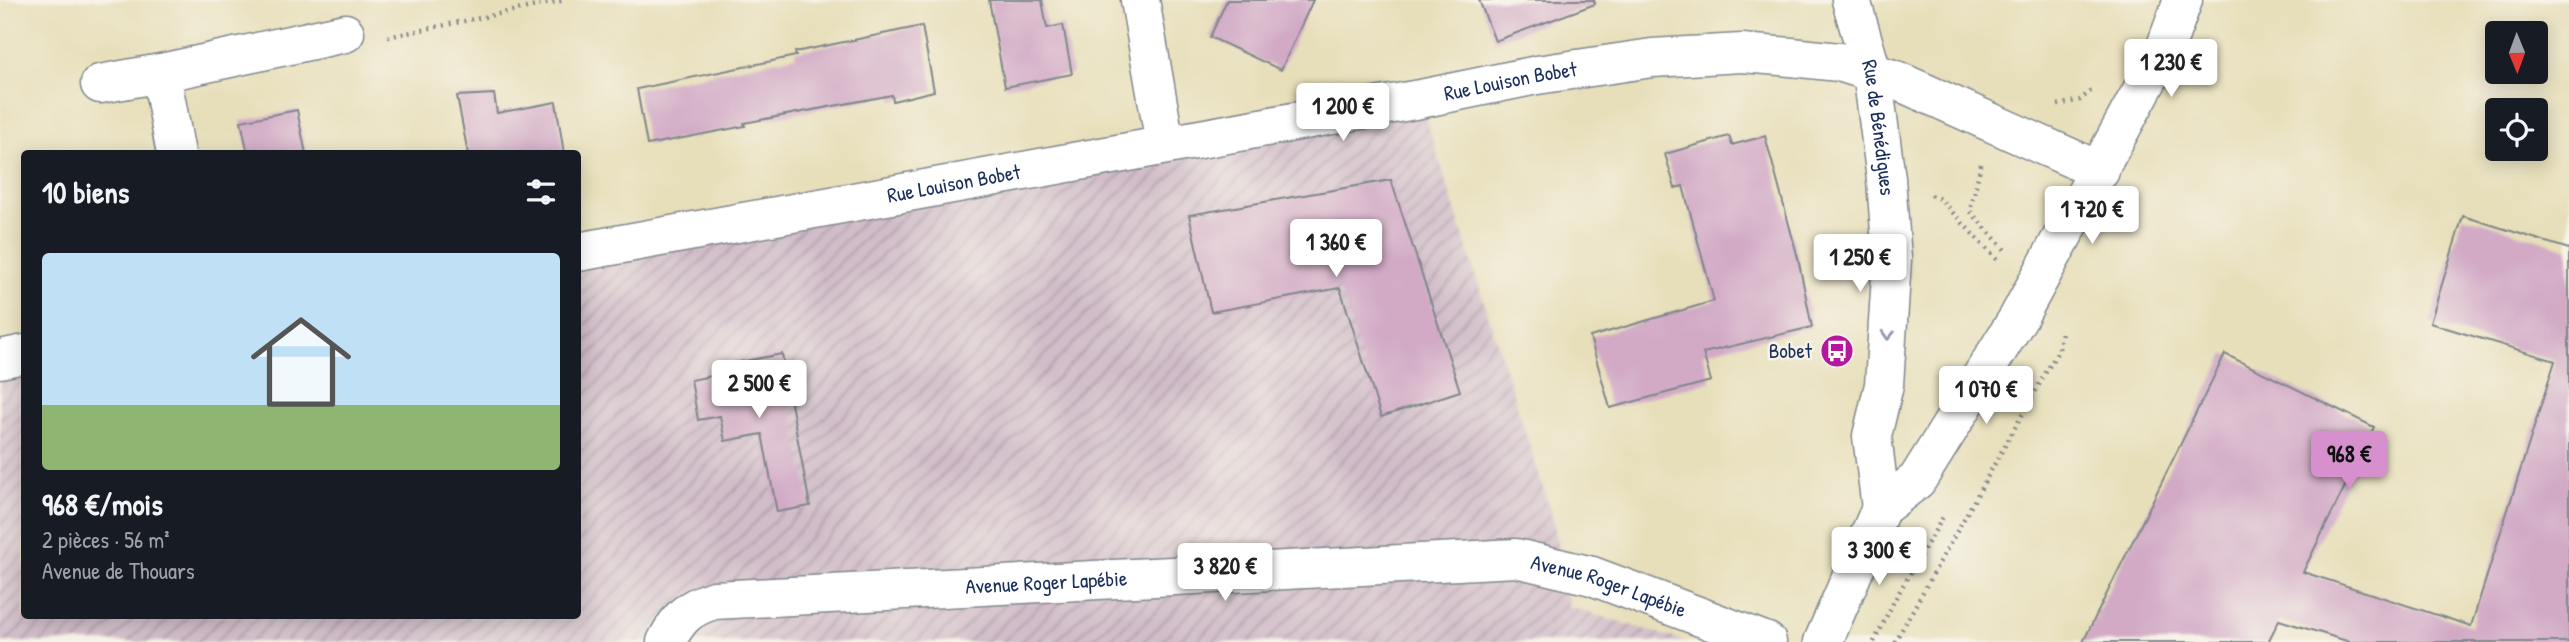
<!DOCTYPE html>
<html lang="fr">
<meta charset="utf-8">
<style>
:root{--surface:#171b24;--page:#20242c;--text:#f1f3f6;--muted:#9ea1a6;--line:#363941;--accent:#d690ce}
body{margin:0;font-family:"Patrick Hand",sans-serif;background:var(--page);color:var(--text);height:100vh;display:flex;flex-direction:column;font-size:26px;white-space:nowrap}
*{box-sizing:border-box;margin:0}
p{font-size:23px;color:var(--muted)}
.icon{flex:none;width:38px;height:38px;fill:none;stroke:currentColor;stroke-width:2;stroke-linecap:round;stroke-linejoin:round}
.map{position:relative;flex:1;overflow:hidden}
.details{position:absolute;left:21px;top:150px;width:560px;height:469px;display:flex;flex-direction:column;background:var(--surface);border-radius:7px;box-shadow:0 4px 18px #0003}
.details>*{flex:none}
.needle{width:46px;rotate:179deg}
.fabs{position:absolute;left:2485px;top:21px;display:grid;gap:14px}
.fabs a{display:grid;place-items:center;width:63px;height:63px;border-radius:7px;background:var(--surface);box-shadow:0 4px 18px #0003;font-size:35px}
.price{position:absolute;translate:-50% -60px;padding:0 16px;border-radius:7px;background:#fff;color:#222;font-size:23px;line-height:46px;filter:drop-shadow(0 2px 4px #0008)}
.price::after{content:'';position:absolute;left:50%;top:42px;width:21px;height:16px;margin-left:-10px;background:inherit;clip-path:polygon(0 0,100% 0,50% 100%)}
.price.on{background:var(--accent);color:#111}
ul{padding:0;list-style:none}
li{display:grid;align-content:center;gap:14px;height:371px;padding:0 21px}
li+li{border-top:2px solid var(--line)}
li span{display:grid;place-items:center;height:217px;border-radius:7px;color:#555}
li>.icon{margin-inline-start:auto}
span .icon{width:126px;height:126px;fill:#fffc;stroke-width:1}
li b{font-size:30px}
h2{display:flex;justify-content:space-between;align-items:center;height:84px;padding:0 21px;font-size:30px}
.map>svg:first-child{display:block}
.industrial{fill:url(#industrial-furrows)}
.building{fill:#d2aac6}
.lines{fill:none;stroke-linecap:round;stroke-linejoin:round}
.minor-casing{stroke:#81878c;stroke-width:41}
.path{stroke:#81878c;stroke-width:4.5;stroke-dasharray:2 5;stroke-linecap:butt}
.minor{stroke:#fff;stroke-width:38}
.oneway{stroke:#8d97ae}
.labels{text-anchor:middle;stroke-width:5;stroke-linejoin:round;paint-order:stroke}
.street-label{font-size:21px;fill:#1b2f5e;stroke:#f7f3e8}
.poi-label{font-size:21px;fill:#1b2f5e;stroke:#f7f3e8;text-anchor:end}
</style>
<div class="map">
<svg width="2569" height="642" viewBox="0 0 2569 642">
<defs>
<pattern id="industrial-furrows" width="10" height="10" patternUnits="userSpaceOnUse" patternTransform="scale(1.75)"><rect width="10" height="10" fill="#d1bdc9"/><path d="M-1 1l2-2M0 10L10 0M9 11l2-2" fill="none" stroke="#a99aa6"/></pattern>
</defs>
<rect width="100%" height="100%" fill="#f7f3e8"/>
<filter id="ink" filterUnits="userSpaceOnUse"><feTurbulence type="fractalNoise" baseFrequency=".0143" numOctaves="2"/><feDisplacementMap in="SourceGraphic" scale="14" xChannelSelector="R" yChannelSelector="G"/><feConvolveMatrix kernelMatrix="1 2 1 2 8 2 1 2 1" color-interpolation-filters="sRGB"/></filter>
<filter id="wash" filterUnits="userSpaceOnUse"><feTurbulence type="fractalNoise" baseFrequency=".00686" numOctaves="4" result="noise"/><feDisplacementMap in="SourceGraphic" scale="28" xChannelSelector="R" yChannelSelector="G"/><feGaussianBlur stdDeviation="1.57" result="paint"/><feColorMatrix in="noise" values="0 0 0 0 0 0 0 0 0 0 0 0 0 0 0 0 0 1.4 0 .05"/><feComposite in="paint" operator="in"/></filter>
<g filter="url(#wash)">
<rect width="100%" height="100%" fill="#e7dfba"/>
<!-- industrial -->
<polygon class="industrial" points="1420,99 1553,520 1569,607 1687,642 0,642 0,359 24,354 24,616 578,616 578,252"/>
<g id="blocks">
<!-- building -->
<g class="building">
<polygon points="989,0 1042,0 1047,28 1063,25 1072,74 1005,87"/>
<polygon points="1227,0 1313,0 1281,70 1210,37"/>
<polygon points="1479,0 1594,0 1595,4 1495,41"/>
<polygon points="922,26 934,91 893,101 892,95 744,123 745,126 647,145 637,89 796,56 795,52"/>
<polygon points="494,94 497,113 556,102 564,154 468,154 457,96"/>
<polygon points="297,110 306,154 248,154 241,121"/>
<polygon points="1729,136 1732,145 1765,136 1798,258 1812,327 1703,353 1711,381 1610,408 1590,337 1714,301 1683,186 1675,188 1665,154"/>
<polygon points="1391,180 1460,391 1381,417 1340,288 1211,312 1189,215"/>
<polygon points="2463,216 2569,249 2569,642 2350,642 2279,620 2268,642 2083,642 2225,354 2374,427 2303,572 2471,626 2555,361 2430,323"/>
<polygon points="782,354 810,506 777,512 762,434 725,441 720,416 698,420 691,380 736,371 734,363"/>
</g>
</g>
</g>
<g filter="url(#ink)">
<use href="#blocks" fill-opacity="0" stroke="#81878c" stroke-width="2"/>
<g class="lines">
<defs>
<g id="minor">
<polyline points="1140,0 1165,144"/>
<path id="s1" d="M 1851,0 L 1872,72 L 1886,179 L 1892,259 L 1884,385 L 1872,436 L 1881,508"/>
<polyline points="100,84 161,73"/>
<polyline points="176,154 161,73 345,33"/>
<path id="s2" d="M 578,252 L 1420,99 L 1537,75 L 1652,58 L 1742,53 L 1791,57 L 1839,62 L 1896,80 L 2100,171"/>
<polyline points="0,359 24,354"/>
<path id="s3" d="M 666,642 C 679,617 688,608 714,600 L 1516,558 L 1592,576 L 1767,642"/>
<polyline points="1823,642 1881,508 1917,480 2018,318 2166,46 2183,0"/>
</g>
</defs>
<!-- minor casing -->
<use href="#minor" class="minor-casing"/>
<!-- path -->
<g class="path">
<polyline points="388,37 565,0"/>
<polyline points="2058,105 2080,100 2091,91"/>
<polyline points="1981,164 1970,211 2005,250"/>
<polyline points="1931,195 1940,199 1999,262"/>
<polyline points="1874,642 1894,601 1943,517"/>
<polyline points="1895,642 2059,349 2062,332"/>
</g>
<!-- minor -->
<use href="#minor" class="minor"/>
</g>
<!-- one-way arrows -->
<defs><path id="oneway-chevron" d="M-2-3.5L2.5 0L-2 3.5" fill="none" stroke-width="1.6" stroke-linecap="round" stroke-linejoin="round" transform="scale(1.75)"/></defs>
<use class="oneway" href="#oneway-chevron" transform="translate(1888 335) rotate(93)"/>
</g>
<!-- icons -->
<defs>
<symbol id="bus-disc" viewBox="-11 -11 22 22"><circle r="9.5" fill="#b5179e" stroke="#f7f3e8"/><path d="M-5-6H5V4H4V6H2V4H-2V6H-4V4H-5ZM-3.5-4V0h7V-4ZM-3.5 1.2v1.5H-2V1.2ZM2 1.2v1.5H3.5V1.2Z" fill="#fff"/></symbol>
</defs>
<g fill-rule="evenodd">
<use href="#bus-disc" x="1818" y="332" width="38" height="38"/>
</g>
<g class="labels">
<!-- street labels -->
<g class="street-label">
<text dy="7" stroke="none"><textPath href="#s2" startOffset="948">Rue Louison Bobet</textPath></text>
<text dy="7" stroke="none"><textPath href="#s1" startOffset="131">Rue de Bénédigues</textPath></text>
<text dy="7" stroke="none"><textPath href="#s2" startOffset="382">Rue Louison Bobet</textPath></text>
<text dy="7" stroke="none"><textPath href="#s3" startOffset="399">Avenue Roger Lapébie</textPath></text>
<text dy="7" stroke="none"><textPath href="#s3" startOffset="966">Avenue Roger Lapébie</textPath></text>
</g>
<!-- poi labels -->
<g class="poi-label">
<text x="1812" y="358">Bobet</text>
</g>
</g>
</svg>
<div class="fabs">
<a><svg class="needle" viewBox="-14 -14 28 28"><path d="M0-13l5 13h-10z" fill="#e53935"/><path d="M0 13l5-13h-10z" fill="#9ea1a6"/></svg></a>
<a><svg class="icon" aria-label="locate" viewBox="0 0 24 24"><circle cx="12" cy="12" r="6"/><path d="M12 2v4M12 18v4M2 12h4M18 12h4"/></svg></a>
</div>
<b class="price" style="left:2171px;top:99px">1 230 €</b>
<b class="price" style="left:1343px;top:143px">1 200 €</b>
<b class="price" style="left:2092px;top:246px">1 720 €</b>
<b class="price" style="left:1336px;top:279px">1 360 €</b>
<b class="price" style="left:1860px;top:294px">1 250 €</b>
<b class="price" style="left:759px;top:420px">2 500 €</b>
<b class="price" style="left:1986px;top:426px">1 070 €</b>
<b class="price on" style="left:2349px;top:491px">968 €</b>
<b class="price" style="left:1879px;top:587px">3 300 €</b>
<b class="price" style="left:1225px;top:603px">3 820 €</b>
<section class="details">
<h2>10 biens<svg class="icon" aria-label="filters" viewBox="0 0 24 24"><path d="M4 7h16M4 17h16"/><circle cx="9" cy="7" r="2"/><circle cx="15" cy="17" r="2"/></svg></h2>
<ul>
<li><span style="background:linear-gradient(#bfe0f5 70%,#8fb573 0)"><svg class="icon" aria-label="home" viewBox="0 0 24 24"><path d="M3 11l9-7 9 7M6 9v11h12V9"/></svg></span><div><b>968 €/mois</b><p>2 pièces · 56 m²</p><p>Avenue de Thouars</p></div></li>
</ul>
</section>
</div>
